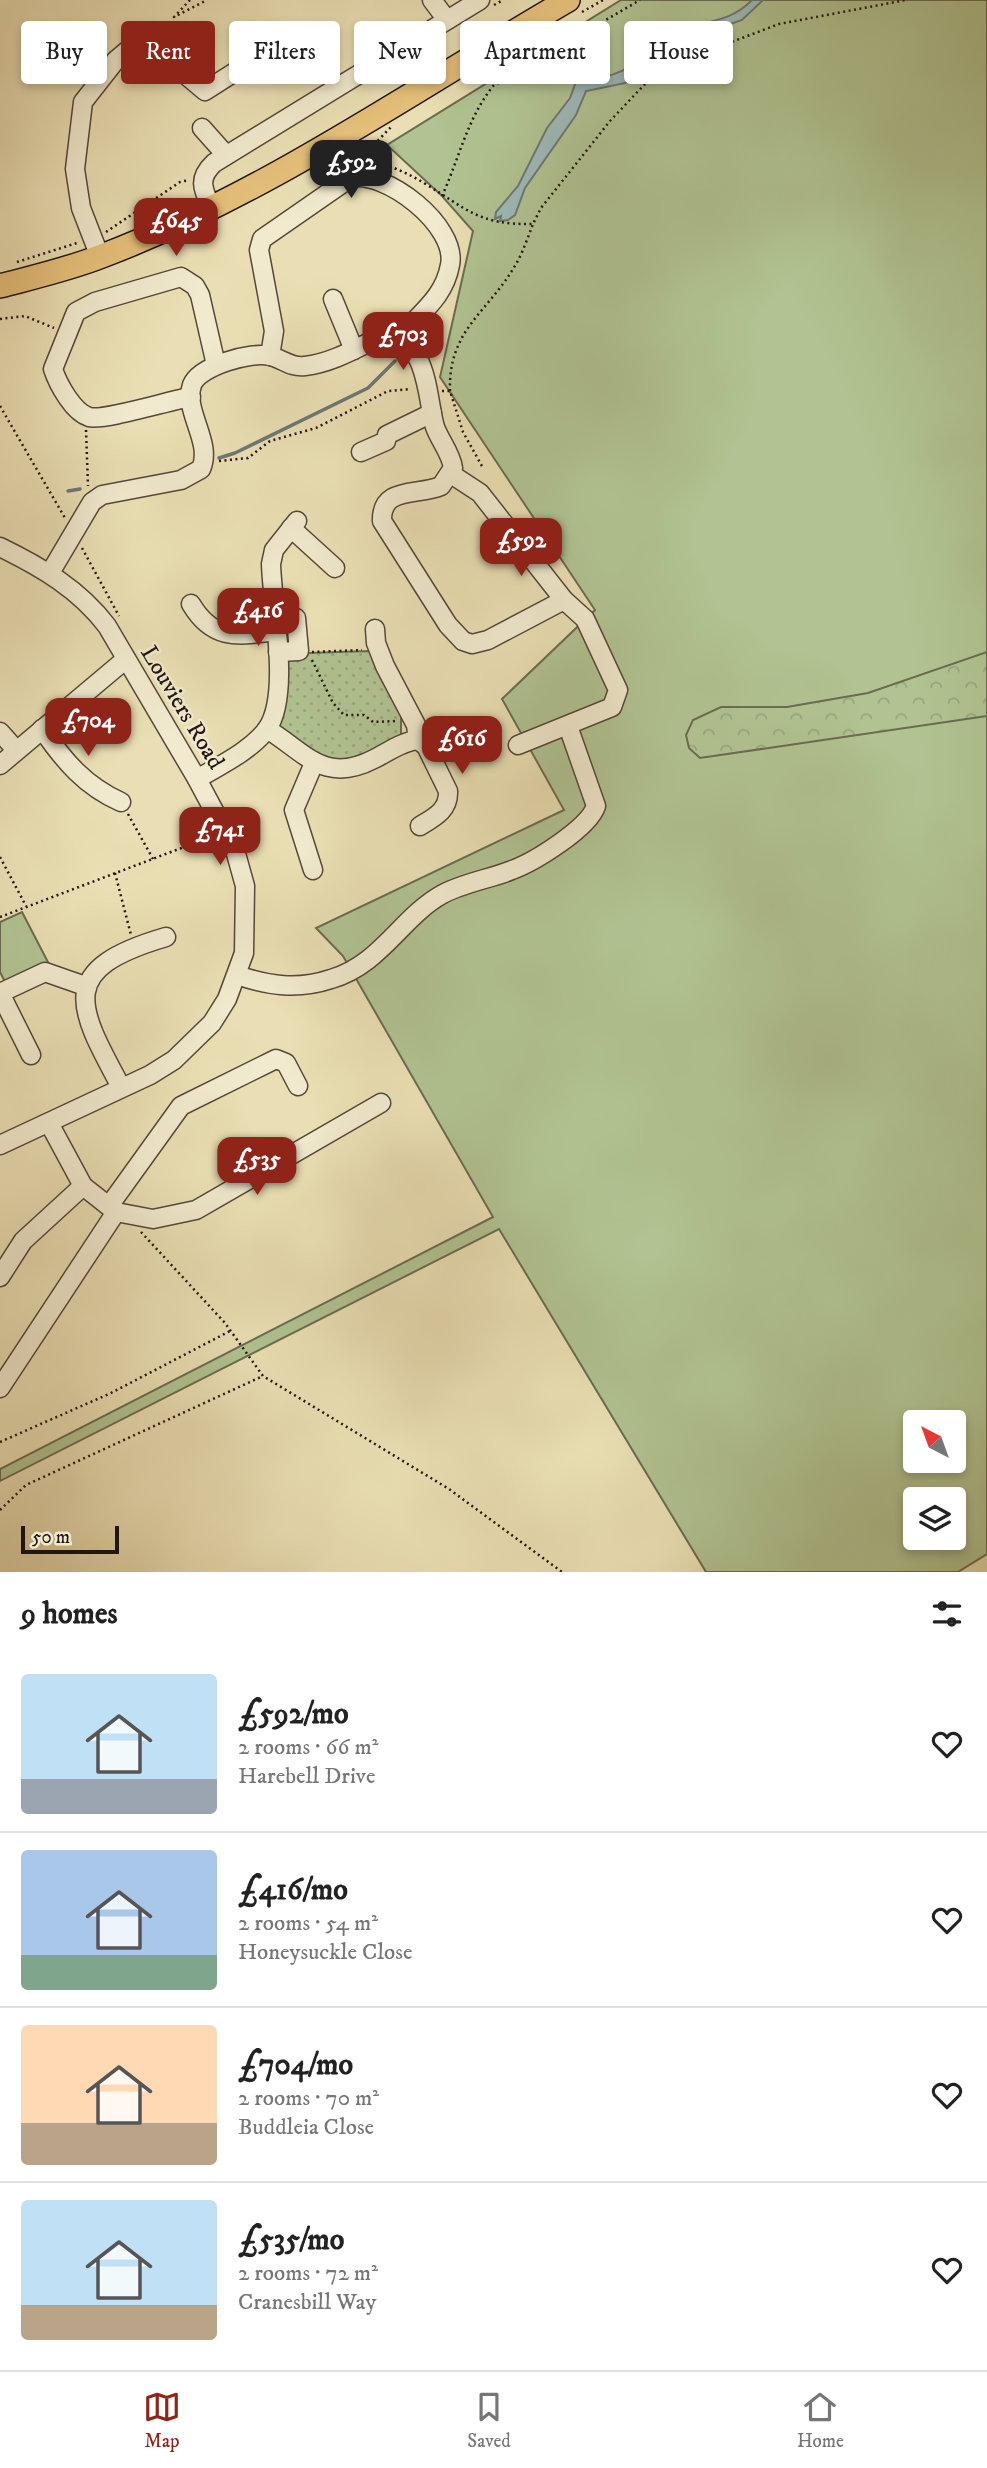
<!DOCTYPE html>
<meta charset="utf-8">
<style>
:root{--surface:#fff;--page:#f6f6f6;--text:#222;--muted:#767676;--line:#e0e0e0;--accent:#8f2418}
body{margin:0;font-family:"IM FELL DW Pica",serif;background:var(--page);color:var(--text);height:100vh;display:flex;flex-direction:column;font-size:26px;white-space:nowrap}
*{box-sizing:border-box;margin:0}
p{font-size:23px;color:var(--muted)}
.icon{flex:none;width:38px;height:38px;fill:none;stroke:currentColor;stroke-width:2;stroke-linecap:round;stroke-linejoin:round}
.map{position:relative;height:1572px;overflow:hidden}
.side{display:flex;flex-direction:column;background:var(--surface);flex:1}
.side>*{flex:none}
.guide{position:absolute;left:21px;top:21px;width:945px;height:63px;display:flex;gap:14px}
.needle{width:46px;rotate:319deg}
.controls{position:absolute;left:903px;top:1410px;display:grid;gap:14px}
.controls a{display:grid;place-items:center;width:63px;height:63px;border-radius:7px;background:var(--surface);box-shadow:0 4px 10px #0003;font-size:35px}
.scale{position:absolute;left:21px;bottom:18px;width:98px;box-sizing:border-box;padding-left:7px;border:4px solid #23160f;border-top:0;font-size:19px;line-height:24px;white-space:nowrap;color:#23160f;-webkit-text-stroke:5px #f1eace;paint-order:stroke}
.price{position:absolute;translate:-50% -60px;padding:0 16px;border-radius:14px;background:var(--accent);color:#fff;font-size:23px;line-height:46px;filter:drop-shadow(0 2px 4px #0008)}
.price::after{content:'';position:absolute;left:50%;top:42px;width:21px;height:16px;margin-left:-10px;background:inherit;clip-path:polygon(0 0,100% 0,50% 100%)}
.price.on{background:#222;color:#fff}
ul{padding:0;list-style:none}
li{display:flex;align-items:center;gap:21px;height:175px;padding:0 21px}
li+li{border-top:2px solid var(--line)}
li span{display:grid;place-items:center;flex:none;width:196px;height:140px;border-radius:7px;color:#555}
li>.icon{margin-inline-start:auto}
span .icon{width:84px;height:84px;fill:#fffc;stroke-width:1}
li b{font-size:30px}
h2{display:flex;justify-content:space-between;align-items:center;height:84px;padding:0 21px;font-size:30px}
.chip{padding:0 24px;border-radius:7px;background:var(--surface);box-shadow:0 4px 10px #0003;font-size:24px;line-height:63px}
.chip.on{background:var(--accent);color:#fff}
.tab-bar{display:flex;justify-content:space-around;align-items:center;height:98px;border-top:2px solid var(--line);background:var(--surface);font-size:19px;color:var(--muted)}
.tab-bar a{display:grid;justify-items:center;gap:4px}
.tab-bar .on{color:var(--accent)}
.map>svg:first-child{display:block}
.grass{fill:#b1c392;stroke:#6a6c50;stroke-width:2;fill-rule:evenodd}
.forest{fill:url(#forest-crowns);stroke:#6a6c50;stroke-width:2}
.park{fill:url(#park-dots);stroke:#6a6c50;stroke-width:2}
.water{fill:#9dbab9;stroke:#6c7875;stroke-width:2}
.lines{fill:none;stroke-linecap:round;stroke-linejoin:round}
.stream{stroke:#6c7875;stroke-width:3.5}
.minor-casing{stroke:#554838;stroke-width:21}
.major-casing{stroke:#23160f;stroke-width:26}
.path{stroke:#23160f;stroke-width:2.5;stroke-dasharray:2 3.5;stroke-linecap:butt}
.minor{stroke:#f1eace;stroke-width:18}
.major{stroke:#e5c07a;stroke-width:23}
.labels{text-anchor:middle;stroke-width:5;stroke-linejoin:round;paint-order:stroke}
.street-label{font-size:24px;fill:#23160f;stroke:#f1eace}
</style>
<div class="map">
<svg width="987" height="1572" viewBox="0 0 987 1572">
<defs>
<pattern id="forest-crowns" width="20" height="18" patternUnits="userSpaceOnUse" patternTransform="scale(1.75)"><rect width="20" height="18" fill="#b1c392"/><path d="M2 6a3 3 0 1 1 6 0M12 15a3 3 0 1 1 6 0" fill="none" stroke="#98a77d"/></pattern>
<pattern id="park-dots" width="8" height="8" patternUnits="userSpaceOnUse" patternTransform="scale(1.75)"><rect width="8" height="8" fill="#b1c392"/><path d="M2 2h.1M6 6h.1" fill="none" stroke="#98a77d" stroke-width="1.8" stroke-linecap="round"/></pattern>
</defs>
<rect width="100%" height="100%" fill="#eadfb4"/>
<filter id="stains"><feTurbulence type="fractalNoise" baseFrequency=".00286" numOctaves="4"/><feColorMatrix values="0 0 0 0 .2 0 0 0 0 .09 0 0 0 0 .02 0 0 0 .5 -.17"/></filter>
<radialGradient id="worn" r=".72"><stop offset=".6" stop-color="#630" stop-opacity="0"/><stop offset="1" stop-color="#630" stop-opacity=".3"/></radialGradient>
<!-- grass -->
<g class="grass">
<path d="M 621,0 L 987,0 L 987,1554 L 958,1572 L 706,1572 L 499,1229 L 0,1481 L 0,1469 L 493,1217 L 343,956 L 316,928 L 564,810 L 502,699 L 595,610 L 440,377 L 473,231 L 442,196 L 387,145 ZM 915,1423 L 954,1423 L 954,1461 L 915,1461 ZM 915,1500 L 954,1500 L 954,1538 L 915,1538 Z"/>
<polygon points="22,912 50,966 5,982 0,972 0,922"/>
</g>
<!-- forest -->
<polygon class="forest" points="987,652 987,716 700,758 689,748 686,735 693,720 721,707 787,707 868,693"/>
<!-- park -->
<path class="park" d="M 370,651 L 401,704 L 401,736 C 356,761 312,779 278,725 L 285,660 L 308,653 Z"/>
<!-- water -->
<path class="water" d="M 752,0 L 763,0 L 742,20 L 697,36 L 657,56 L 625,83 L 586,91 L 576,115 L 525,188 L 515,215 L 508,220 L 500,221 L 501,216 L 495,219 L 496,212 L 518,186 L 547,128 L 570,98 L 577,79 C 602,79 625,75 642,56 C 649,49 657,38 667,34 C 697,20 727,26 752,0 Z"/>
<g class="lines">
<!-- stream -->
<g class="stream">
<polyline points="219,458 235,453 368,388 395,361"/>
<polyline points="68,491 80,489"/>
</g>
<defs>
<g id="minor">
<polyline points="432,0 447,20"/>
<polyline points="202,128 226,155"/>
<path d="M 211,207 C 202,188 198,178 214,163 L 480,0"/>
<polyline points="100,257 81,208 75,169 83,102 116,60 142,38 205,91 252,61"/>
<polyline points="333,299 354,350"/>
<path d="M 270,356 L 274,331 L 259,250 L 262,239 L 350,178 C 385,169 458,226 450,265 C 444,299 418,314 398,339"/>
<path d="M 191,397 C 171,400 104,421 89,417 C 73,412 58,384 53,369 L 76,312 L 95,302 L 181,277 L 195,286 L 200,295 L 216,365"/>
<polyline points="361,452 386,441 387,435 432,413"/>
<polyline points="451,474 480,493 564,600 585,619 618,690 612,707 518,745"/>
<polyline points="291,528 335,568"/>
<path d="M 0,547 C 41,567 79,589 107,626 L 197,779 L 235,850 L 245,886 L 244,953 L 227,999 L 212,1023 L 174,1060 L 150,1075 L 0,1145"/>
<path d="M 50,573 L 92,502 L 102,495 L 181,480 L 201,469 C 213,442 183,411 192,385 C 199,366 252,351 270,356 C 283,359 291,368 305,366 C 332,363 357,348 380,337 C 429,334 426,396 435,427 C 440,441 451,453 453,468 L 441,486 C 417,496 381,486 382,521 L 448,625 L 463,641 L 472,644 L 488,640 L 564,600"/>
<path d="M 191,604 C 213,641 237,636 277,631"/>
<path d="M 375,629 L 376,643 L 385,666 L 416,725 L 418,740 L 426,746 L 448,791 C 449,810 435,817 420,826"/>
<polyline points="278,652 299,651 296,618"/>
<path d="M 42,729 C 64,761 85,786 121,802"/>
<path d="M 267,729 C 305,752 324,785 374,759 C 388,752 403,741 418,740"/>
<polyline points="0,732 16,750"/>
<polyline points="0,765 126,659"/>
<path d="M 197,779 C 219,766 252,750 267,729 C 291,695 272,605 271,564 L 274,550 L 297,521"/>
<polyline points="313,870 294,810 314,763"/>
<path d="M 237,975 C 269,986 298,990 331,979 C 380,965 401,918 441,895 C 462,883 490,879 512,870 C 534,862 589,828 596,806 L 568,726"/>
<polyline points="31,1055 0,993 45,972 85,986"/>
<path d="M 121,1087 C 76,1004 57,969 166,937"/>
<polyline points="49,1123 83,1186 116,1212 153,1219 196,1210 381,1103"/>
<polyline points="109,1206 181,1106 276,1059 286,1063 298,1086"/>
<polyline points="0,1277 23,1241 83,1186"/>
<polyline points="0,1388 116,1212"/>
</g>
<path id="major" d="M 0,286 C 34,277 69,269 102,256 C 268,193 416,88 568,0"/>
</defs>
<!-- minor casing -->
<use href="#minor" class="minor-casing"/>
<!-- major casing -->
<use href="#major" class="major-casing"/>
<!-- path -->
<g class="path">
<polyline points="190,0 174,17 207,0"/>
<polyline points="494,5 503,0"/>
<polyline points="582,12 603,0"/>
<path d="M 365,154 C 384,165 405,171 424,183 C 467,209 478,225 533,224 L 541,208 L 610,121 L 644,85 L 679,62 L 779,24 L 906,0"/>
<polyline points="363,163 365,154 392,126"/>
<path d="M 442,196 C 459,159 467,119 493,86 L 640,0"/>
<polyline points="106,232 180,182 189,180"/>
<polyline points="17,262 77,243"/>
<polyline points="0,319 25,316 54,328"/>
<polyline points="442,391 450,391 463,432 483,468"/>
<path d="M 450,391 C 448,329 489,312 516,264 C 523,252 528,237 533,224"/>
<polyline points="0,406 65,518"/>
<polyline points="86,430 88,486"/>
<polyline points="219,461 248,458 270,441 316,428 388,391 411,389"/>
<polyline points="82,548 119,616"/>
<polyline points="312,652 362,650"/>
<polyline points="312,660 333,703 344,715 364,715 373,722 397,721"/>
<polyline points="128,814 153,859"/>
<polyline points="0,857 26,906"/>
<polyline points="115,873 131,935"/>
<polyline points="0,917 213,836"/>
<polyline points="141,1232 225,1323 263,1376 449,1489 562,1572"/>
<polyline points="0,1442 111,1393 230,1331"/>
<polyline points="0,1510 26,1485 263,1376"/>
</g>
<!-- minor -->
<use href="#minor" class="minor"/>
<!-- major -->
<use href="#major" class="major"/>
</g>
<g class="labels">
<!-- street labels -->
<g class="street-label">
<text transform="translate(183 707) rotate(59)" y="8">Louviers Road</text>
</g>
</g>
<rect width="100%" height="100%" filter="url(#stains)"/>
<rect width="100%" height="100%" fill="url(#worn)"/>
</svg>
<div class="controls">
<a><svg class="needle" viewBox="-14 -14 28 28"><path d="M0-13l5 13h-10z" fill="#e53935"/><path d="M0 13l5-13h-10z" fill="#767676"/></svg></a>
<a><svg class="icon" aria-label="layers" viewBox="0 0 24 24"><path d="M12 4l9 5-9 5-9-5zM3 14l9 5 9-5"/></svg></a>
</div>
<div class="scale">50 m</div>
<b class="price on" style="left:351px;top:200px">£592</b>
<b class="price" style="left:176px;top:258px">£645</b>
<b class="price" style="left:403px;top:372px">£703</b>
<b class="price" style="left:521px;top:578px">£592</b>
<b class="price" style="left:258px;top:648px">£416</b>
<b class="price" style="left:88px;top:758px">£704</b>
<b class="price" style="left:462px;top:776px">£616</b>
<b class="price" style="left:220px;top:867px">£741</b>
<b class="price" style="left:257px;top:1197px">£535</b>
<div class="guide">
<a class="chip">Buy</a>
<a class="chip on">Rent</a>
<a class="chip">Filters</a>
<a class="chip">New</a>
<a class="chip">Apartment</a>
<a class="chip">House</a>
</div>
</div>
<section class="side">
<h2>9 homes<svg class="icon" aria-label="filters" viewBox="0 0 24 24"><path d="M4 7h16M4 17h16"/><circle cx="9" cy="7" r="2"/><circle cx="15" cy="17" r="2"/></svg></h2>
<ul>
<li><span style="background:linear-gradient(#bfe0f5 75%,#9aa5b1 0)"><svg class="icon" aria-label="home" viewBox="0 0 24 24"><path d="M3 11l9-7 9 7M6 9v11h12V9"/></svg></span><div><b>£592/mo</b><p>2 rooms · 66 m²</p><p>Harebell Drive</p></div><svg class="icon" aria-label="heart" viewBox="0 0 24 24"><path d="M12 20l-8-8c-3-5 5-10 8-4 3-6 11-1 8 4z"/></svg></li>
<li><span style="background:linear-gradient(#a9c7e8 75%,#7fa58c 0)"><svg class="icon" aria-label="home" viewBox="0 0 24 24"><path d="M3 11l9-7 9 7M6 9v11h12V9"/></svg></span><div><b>£416/mo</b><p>2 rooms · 54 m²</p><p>Honeysuckle Close</p></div><svg class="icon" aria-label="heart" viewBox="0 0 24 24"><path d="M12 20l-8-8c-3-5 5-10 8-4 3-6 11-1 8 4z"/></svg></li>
<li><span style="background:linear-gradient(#ffd9b3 70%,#b9a48a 0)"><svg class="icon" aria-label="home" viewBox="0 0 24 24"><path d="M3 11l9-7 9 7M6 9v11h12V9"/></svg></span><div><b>£704/mo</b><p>2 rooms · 70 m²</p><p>Buddleia Close</p></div><svg class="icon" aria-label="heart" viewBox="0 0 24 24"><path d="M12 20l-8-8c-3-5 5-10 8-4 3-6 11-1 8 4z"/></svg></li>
<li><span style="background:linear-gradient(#bfe0f5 75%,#b9a48a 0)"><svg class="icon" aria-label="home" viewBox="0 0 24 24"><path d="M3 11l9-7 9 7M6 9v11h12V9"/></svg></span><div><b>£535/mo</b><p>2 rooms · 72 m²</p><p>Cranesbill Way</p></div><svg class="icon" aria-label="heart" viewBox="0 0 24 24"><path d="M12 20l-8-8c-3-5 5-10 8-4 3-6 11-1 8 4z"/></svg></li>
</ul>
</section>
<nav class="tab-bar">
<a class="on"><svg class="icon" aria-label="map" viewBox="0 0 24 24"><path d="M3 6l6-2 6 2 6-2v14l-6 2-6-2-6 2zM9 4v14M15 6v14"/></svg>Map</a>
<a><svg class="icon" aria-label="saved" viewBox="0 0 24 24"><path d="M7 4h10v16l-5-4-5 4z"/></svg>Saved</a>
<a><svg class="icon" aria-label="home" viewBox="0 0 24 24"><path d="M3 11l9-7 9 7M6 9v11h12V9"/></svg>Home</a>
</nav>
